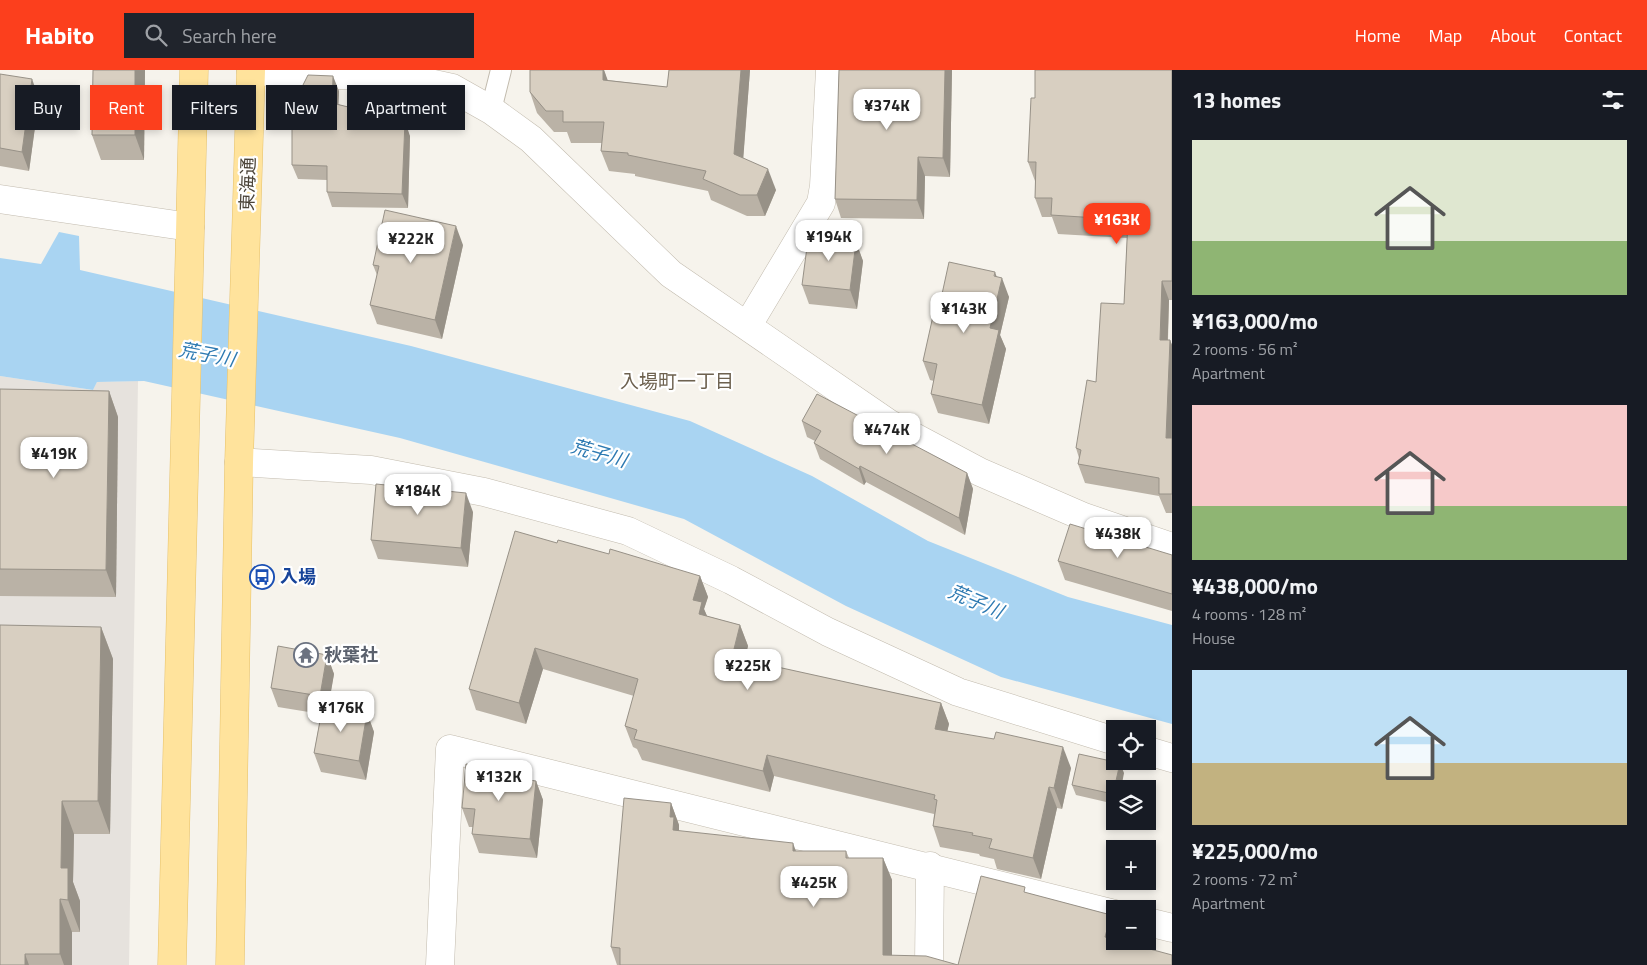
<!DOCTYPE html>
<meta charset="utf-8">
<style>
:root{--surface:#171b24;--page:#20242c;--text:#f1f3f6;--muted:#9ea1a6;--accent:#fc3f1d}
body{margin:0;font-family:"Titillium Web","Noto Sans JP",sans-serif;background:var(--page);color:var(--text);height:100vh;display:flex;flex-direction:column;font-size:19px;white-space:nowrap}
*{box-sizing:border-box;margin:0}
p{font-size:16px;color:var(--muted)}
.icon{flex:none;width:28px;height:28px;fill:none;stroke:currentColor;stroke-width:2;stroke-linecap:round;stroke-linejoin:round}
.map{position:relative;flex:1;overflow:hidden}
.side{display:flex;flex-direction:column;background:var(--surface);width:475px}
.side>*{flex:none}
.guide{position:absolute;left:15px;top:15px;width:475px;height:45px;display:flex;gap:10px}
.buttons{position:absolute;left:1106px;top:650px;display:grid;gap:10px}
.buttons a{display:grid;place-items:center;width:50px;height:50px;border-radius:0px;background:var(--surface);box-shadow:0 2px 8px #0003;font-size:25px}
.price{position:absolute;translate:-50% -42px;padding:0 11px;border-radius:10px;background:#fff;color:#222;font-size:16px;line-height:32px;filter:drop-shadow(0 1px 2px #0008)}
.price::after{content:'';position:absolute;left:50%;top:30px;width:15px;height:11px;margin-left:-8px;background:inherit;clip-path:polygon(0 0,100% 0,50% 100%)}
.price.on{background:var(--accent);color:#fff}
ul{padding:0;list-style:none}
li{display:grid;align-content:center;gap:10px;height:265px;padding:0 20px}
li span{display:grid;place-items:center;height:155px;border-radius:0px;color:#555}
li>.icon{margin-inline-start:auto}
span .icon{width:90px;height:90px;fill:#fffc;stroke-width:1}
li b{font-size:21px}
h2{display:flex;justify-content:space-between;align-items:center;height:60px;padding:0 20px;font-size:21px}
.pill{padding:0 18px;border-radius:0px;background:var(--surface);box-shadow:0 2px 8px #0003;font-size:18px;line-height:45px}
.pill.on{background:var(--accent);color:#fff}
header{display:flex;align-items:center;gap:30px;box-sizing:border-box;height:70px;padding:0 25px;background:var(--accent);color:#fff}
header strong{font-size:24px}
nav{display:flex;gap:28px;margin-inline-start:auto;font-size:18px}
.search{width:350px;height:45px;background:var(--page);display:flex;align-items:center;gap:12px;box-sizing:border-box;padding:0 18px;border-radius:0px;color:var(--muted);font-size:19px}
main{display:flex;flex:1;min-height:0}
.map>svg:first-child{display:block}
.industrial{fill:#e6e2dd}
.water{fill:#a9d4f2}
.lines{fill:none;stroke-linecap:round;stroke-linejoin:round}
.lane-casing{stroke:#c2bbae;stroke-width:22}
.street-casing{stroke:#c2bbae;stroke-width:29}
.primary-casing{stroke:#e6c16a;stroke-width:29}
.lane{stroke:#fff;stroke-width:20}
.street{stroke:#fff;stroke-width:28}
.primary{stroke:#ffe39c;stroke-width:28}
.wall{fill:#bab2a6}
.shaded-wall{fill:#979187}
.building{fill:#d8cfc1;stroke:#979187}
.labels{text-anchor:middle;stroke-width:4.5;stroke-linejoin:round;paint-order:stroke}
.street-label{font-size:18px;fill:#4b4439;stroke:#fff}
.transit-label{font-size:18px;font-weight:bold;fill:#164399;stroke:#fff;text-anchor:start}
.worship-label{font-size:18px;font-weight:bold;fill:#5b616d;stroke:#fff;text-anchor:start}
.water-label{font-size:19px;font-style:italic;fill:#2e7ab2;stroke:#fff}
.neighbourhood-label{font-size:19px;fill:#6e6250;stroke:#fff}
</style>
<header>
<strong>Habito</strong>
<div class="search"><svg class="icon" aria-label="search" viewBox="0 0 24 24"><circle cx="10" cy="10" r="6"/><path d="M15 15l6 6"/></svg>Search here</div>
<nav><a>Home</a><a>Map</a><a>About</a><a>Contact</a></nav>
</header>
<main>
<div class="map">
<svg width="1172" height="895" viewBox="0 0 1172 895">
<rect width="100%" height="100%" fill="#f6f3ec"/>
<!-- industrial -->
<polygon class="industrial" points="0,306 93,320 97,312 138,311 129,895 0,895"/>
<!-- water -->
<polygon class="water" points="59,162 79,166 80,200 411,276 690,351 812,406 928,471 1068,527 1172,555 1172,654 1001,607 846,536 684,449 400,368 144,311 97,312 93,320 0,306 0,188 41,194"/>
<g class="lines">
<defs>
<polyline id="lane" points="491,40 501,0"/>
<g id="street">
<polyline points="251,1 407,8 452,18 491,40 531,69 671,204 888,353 980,402 1084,447 1172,477"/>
<polyline points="0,129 190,157"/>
<polyline points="748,255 821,133 824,116 830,0"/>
<polyline points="239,392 371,400 484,422 628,461 731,510 828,562 958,622 1115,671"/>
<polyline points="1148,681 1172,688"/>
<polyline points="1148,852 1172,858"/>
<polyline points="440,895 450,679 1115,844"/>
<polyline points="929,895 930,796"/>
</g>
<g id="primary">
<polyline points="172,895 194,0"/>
<polyline points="230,895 239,392 251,0"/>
</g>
</defs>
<!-- lane casing -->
<use href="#lane" class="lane-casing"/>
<!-- street casing -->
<use href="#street" class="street-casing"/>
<!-- primary casing -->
<use href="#primary" class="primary-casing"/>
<!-- lane -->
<use href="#lane" class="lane"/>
<!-- street -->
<use href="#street" class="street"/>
<!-- primary -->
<use href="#primary" class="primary"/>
</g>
<!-- wall -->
<g class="wall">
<polygon points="93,0 145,0 144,90 101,90 92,65"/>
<polygon points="530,0 604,0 607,10 667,17 669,0 750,0 743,88 776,120 765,146 747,146 711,130 708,121 635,106 635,104 609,101 601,81 602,73 571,73 567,62 554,62 537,43 530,22"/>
<polygon points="839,0 952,0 950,107 925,106 924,149 841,148 835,129"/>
<polygon points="1172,0 1172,230 1169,230 1168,270 1170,270 1172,275 1172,443 1166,443 1159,426 1085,413 1078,394 1079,388 1076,378 1096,312 1124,234 1127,168 1058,164 1052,147 1042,147 1035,128 1035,111 1028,92 1035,28"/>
<polygon points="0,4 39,28 29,101 0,96"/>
<polygon points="339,21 338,34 410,66 408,138 332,137 327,122 327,110 298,109 292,95"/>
<polygon points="856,172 863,191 857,239 809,234 802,215"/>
<polygon points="463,175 442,269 377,254 370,235 377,205 373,195"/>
<polygon points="996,206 1009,227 1000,265 1006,279 989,354 938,343 931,324 934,311 930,310 923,291 937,247"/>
<polygon points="0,319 109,321 118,347 116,527 0,526"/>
<polygon points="802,351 967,403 973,419 965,465 866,412 864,415 820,389 814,373 815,371 807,367"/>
<polygon points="473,442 468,497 378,489 371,470"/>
<polygon points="557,473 700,506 708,527 704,539 707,546 740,555 748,576 744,590 941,633 949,654 947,661 1071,698 1062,739 1057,738 1041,809 997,799 994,789 980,786 979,784 940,777 933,756 934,744 774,706 770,722 642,690 637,679 633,677 625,656 634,626 543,599 526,654 476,640 469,619"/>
<polygon points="1172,485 1172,541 1065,510 1058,491"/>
<polygon points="101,557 113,589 110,764 74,764 73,812 80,831 80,862 72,862 72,895 0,895"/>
<polygon points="327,585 334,604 328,636 367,643 374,662 366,710 321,702 314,683 321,644 278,637 271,618"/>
<polygon points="1124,703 1115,719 1115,734 1076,725 1072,715"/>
<polygon points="518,709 536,711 543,730 537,788 479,783 472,764 473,757 469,757 462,738"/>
<polygon points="671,733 679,755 679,761 796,781 846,781 849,788 883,788 892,810 892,886 958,895 1027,823 1111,845 1115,857 1115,871 1172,895 617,895 611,877"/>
</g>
<!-- shaded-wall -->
<g class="shaded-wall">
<polygon points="135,0 145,0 144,90 135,65"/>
<polygon points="603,0 604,0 611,19 603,10"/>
<polygon points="741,0 750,0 742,105 734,84"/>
<polygon points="945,0 952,0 950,107 943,88"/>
<polygon points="333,6 339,21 338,47 332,33"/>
<polygon points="32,9 39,28 29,101 22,82"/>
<polygon points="405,51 410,66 408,138 402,124"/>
<polygon points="918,87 925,106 924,149 917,130"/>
<polygon points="768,99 776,120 765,146 757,125"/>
<polygon points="456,156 463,175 442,269 435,250"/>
<polygon points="856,172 863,191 857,239 850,220"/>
<polygon points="995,202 1000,216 1002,208 1009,227 1000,265 1006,279 989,354 982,335 990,258"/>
<polygon points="1162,211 1169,230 1167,289 1160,270"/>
<polygon points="1170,270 1172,275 1172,385 1166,368"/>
<polygon points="109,321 118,347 116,527 106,500"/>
<polygon points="860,396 866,412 864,415 859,399"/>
<polygon points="967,403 973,419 965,465 959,448"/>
<polygon points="466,423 473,442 468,497 461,478"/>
<polygon points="700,506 708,527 704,539 710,553 706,565 693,530"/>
<polygon points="740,555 748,576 740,608 732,587"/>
<polygon points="101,557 113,589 110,764 98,731"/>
<polygon points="535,578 543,599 526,654 519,633"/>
<polygon points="327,585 334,604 327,645 320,626"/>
<polygon points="941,633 949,654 943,680 935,659"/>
<polygon points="367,643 374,662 366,710 359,691"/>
<polygon points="1063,677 1071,698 1062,739 1054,718"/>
<polygon points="767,685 774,706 770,722 763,701"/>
<polygon points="1120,693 1124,703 1121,719 1115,719 1115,729 1113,724"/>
<polygon points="514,699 521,718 513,708"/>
<polygon points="536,711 543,730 537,788 530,769"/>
<polygon points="1049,717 1057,738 1041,809 1033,788"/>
<polygon points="62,731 74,764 73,812 80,831 80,862 68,830 61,798"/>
<polygon points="671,733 679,755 679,760 682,770 673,760 670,747"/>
<polygon points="793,773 801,795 793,781"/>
<polygon points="883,788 892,810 892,895 883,885"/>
<polygon points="60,829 72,862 72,895 64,895 60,884"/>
<polygon points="1111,845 1115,857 1115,871 1105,867"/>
<polygon points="25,884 29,895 25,895"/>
</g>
<!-- building -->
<g class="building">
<polygon points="93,0 135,0 135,65 92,65"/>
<polygon points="530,0 603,0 603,10 667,17 669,0 741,0 734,84 768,99 757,125 740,125 703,109 706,101 628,85 628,83 601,81 604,52 563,52 563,41 546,41 530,22"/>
<polygon points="839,0 945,0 943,88 918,87 917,130 835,129"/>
<polygon points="1035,0 1172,0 1172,211 1162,211 1160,270 1170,270 1166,368 1172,368 1172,424 1159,424 1159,408 1078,394 1081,380 1076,378 1087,310 1096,312 1101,233 1124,234 1128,150 1051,145 1052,128 1035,128 1036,92 1028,92 1031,28 1035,28"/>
<polygon points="0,4 32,9 22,82 0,78"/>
<polygon points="308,5 333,6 332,33 405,51 402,124 327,122 327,96 292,95 292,37"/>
<polygon points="385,140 456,156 435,250 370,235 379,196 373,195"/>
<polygon points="809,162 856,172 850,220 802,215"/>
<polygon points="949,192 995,202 994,206 1002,208 990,258 999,260 982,335 931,324 937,294 923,291 933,246 937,247"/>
<polygon points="0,319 109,321 106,500 0,499"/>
<polygon points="817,324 967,403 959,448 860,396 859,399 814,373 821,361 802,351"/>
<polygon points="376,414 466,423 461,478 371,470"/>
<polygon points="1070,454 1172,485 1172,524 1058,491"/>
<polygon points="515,461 557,473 558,470 609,484 610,479 700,506 693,530 702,532 699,544 740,555 732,587 941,633 935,659 994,669 996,662 1063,677 1054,718 1049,717 1033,788 989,778 992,769 972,765 973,763 933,756 937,730 934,729 935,725 767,685 763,701 634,669 637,660 625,656 638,609 535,578 519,633 469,619"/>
<polygon points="0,555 101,557 98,731 62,731 61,798 68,798 68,830 60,829 60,884 25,884 25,895 0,895"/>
<polygon points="278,576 327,585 320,626 271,618"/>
<polygon points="323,635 367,643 359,691 314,683"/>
<polygon points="1079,684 1120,693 1113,724 1072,715"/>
<polygon points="466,694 514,699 513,708 536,711 530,769 472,764 475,739 462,738"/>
<polygon points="624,728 671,733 670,747 674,747 673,760 793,773 793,781 846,781 846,788 883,788 883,885 926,886 958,895 981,806 1025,817 1024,822 1111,845 1105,867 1115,870 1115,871 1120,871 1172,885 1172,895 620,895 620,878 611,877"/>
</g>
<!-- icons -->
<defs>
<symbol id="bus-ring" viewBox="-11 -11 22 22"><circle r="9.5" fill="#fff" stroke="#1a4fb4" stroke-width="1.5"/><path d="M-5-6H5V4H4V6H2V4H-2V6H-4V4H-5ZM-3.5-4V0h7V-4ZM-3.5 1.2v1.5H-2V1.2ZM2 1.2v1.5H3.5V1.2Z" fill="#1a4fb4"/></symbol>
<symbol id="temple-ring" viewBox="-11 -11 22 22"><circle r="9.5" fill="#fff" stroke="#6b7280" stroke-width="1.5"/><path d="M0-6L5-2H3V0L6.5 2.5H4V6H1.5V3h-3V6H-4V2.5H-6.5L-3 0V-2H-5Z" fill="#6b7280"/></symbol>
</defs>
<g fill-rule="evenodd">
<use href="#bus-ring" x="248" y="493" width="28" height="28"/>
<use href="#temple-ring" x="292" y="571" width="28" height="28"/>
</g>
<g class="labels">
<!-- street labels -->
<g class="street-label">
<text transform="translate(248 114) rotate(-88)" y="6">東海通</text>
</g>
<!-- transit labels -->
<g class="transit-label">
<text x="280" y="513">入場</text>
</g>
<!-- worship labels -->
<g class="worship-label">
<text x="324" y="591">秋葉社</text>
</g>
<!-- water labels -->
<g class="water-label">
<text transform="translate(207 284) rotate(11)" y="7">荒子川</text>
<text transform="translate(599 383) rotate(16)" y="7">荒子川</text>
<text transform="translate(976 531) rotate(23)" y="7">荒子川</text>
</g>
<!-- neighbourhood labels -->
<g class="neighbourhood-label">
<text x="677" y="318">入場町一丁目</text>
</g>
</g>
</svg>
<div class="buttons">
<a><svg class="icon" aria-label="locate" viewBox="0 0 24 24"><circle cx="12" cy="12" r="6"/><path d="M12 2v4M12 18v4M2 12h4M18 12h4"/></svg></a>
<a><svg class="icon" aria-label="layers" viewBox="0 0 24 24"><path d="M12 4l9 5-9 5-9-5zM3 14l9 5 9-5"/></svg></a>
<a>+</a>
<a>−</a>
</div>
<b class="price" style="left:887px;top:61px">¥374K</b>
<b class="price on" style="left:1117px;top:175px">¥163K</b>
<b class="price" style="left:829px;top:192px">¥194K</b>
<b class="price" style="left:411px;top:194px">¥222K</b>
<b class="price" style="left:964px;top:264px">¥143K</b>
<b class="price" style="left:887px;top:385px">¥474K</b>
<b class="price" style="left:54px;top:409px">¥419K</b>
<b class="price" style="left:418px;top:446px">¥184K</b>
<b class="price" style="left:1118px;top:489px">¥438K</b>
<b class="price" style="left:748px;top:621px">¥225K</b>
<b class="price" style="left:341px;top:663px">¥176K</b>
<b class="price" style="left:499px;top:732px">¥132K</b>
<b class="price" style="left:814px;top:838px">¥425K</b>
<div class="guide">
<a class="pill">Buy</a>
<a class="pill on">Rent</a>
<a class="pill">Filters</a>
<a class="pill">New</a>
<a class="pill">Apartment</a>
</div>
</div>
<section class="side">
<h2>13 homes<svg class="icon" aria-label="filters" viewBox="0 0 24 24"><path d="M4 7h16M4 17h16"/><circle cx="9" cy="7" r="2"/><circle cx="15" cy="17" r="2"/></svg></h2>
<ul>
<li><span style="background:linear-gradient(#dfe7d0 65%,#8fb573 0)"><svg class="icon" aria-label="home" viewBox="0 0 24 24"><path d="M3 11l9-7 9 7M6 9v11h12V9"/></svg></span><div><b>¥163,000/mo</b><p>2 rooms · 56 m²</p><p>Apartment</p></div></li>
<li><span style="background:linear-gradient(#f6c9c9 65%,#8fb573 0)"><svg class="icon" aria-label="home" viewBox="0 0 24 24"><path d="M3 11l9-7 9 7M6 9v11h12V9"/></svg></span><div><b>¥438,000/mo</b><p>4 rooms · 128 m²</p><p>House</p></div></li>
<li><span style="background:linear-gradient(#bfe0f5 60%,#c2b280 0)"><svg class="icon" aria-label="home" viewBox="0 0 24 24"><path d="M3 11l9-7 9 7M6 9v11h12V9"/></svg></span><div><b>¥225,000/mo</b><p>2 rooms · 72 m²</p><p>Apartment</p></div></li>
</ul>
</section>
</main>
